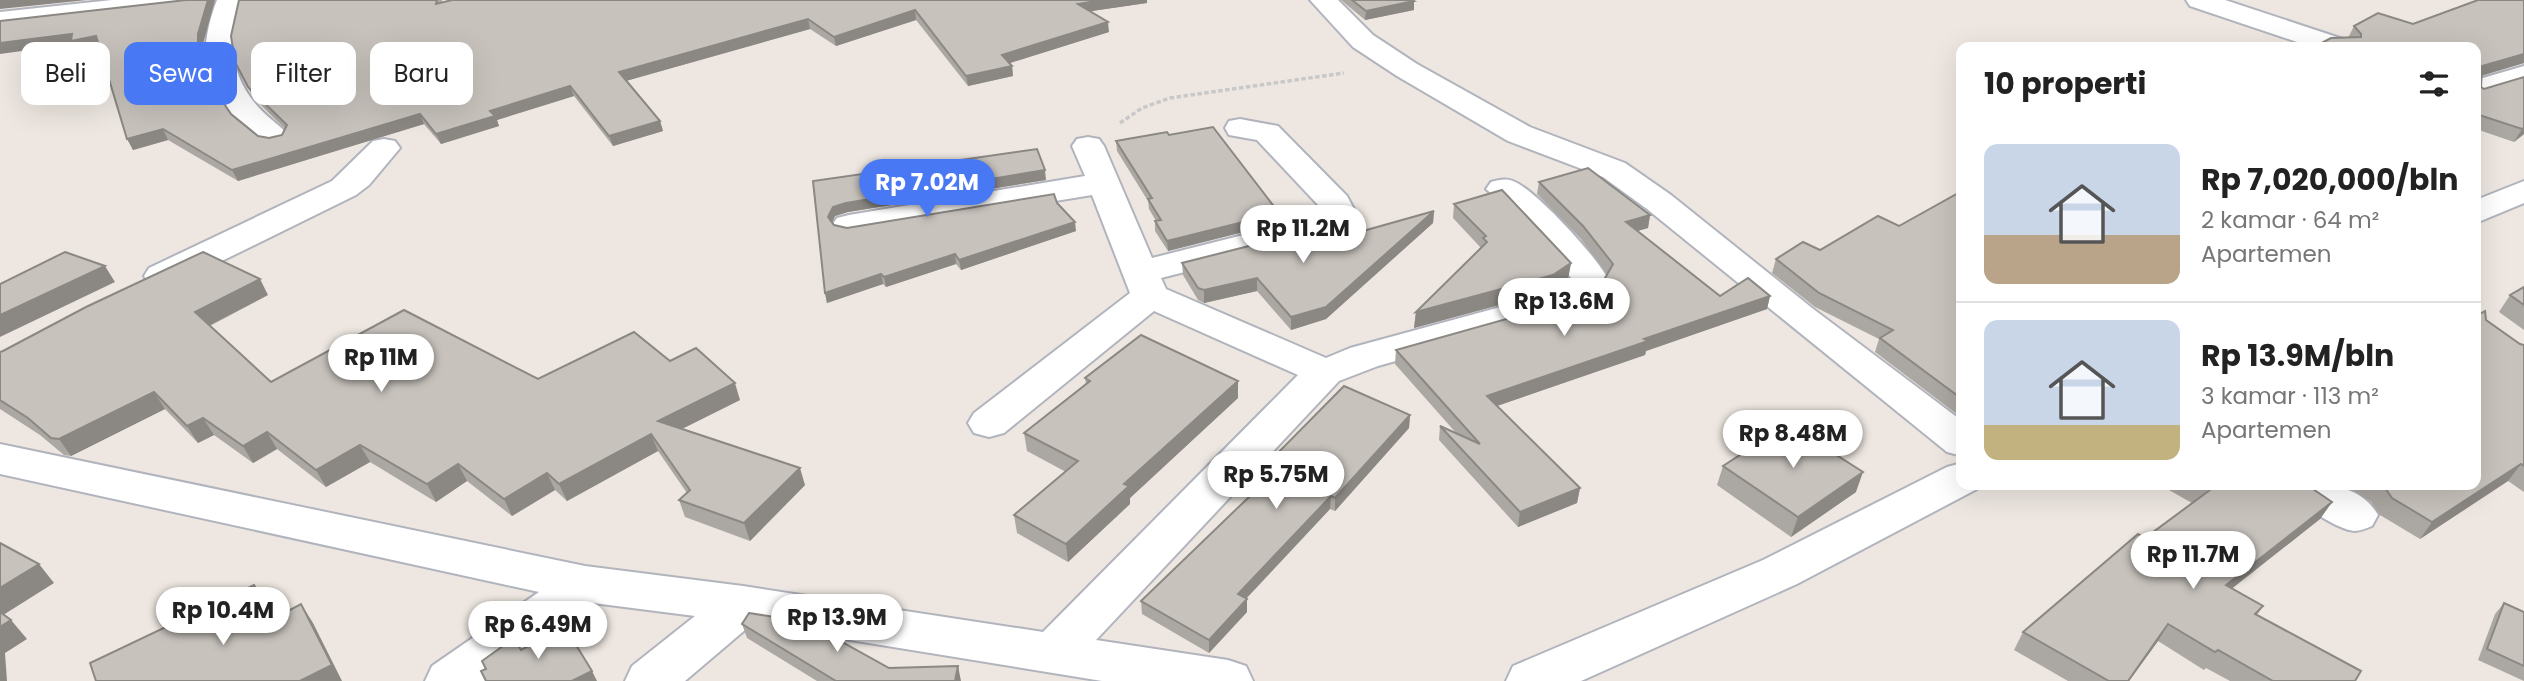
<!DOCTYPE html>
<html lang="id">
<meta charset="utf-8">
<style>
:root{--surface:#fff;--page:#f2f2f2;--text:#222;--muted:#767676;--line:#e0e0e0;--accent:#4878f4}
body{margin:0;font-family:Poppins,sans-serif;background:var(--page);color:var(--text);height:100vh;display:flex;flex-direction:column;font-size:26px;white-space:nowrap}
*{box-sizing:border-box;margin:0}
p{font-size:23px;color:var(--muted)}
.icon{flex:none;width:38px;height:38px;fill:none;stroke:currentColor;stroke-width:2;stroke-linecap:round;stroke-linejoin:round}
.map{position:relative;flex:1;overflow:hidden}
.panel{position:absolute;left:1956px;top:42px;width:525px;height:448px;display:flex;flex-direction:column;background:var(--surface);border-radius:14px;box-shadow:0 7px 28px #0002}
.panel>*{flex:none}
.hud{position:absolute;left:21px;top:42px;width:665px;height:63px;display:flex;gap:14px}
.price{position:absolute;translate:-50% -60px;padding:0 16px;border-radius:24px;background:#fff;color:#222;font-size:23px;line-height:46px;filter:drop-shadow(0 2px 4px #0008)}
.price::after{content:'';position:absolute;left:50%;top:42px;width:21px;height:16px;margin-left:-10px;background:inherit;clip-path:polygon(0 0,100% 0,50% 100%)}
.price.active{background:var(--accent);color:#fff}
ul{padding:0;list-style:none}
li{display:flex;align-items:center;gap:21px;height:175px;padding:0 28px}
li+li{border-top:2px solid var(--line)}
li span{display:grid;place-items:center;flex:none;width:196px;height:140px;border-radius:14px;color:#555}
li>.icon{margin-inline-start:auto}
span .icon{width:84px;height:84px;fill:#fffc;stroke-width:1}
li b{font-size:30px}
h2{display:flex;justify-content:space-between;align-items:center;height:84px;padding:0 28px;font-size:30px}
.pill{padding:0 24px;border-radius:14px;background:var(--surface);box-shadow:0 7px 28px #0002;font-size:24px;line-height:63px}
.pill.active{background:var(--accent);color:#fff}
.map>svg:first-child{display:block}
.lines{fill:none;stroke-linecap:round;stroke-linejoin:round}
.minor-casing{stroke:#b1b4bd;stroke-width:4}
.path{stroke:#c8c8c8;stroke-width:3.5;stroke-dasharray:4.5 2.5;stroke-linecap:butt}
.minor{fill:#fff;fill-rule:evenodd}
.wall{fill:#aba7a2}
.shaded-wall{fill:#8b8884}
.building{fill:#c7c2bc;stroke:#8b8884;stroke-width:2}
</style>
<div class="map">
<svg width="2524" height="681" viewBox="0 0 2524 681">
<rect width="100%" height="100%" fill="#eee7e1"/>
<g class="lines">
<defs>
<g id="minor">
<polygon points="112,0 199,0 195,6 186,8 0,28 0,12"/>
<path d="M 217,0 L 243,0 C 227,43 230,78 262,111 C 271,120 282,127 290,137 L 285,144 C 277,146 271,147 264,144 C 243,135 212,92 207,71 C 202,49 209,20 217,0 Z"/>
<polygon points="1310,0 1338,0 1373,35 1417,64 1530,127 1625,163 1671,195 1812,308 1962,421 1962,456 1947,452 1647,209 1603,177 1508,141 1397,76 1353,47"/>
<polygon points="2186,0 2225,0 2349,41 2353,47 2312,47 2190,6"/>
<polygon points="2524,66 2524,84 2476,99 2476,80"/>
<path d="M 1240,119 L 1278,126 L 1347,196 L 1355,211 L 1343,230 L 1334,234 L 1161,278 L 1166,289 L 1326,358 L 1350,348 L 1552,293 L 1572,279 L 1515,215 L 1486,189 L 1491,182 C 1499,180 1505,178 1513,181 C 1536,190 1597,257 1608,279 L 1596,298 L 1578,309 L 1378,366 L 1339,381 L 1096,640 L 1228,660 L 1246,666 L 1253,681 L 1102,681 L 752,624 L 685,681 L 625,681 L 632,666 L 695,616 L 593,603 L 488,681 L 425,681 L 432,666 L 539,592 L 0,474 L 0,444 L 585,566 L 743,586 L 1043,632 L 1298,375 L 1154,311 L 1004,433 L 989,437 L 974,433 L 968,423 L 974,413 L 1130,293 L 1092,195 L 849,235 L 837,232 L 832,225 L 837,218 L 849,215 L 1085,176 L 1072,146 L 1077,139 L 1088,137 L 1099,139 L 1104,146 L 1152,258 L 1318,216 L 1321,211 L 1319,206 L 1257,140 L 1229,135 L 1225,128 L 1229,121 Z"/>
<polygon points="384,139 395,141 400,148 369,185 356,195 175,284 162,287 149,284 144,276 149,268 332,181 373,141"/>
<polygon points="2524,181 2524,203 2476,223 2476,200"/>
<polygon points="1962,463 1962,485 1980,485 1977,489 1797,584 1581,681 1506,681 1513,666 1763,560 1947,467"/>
<path d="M 2283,485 C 2318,483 2358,481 2378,515 L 2372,526 C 2367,528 2360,531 2355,531 C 2337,530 2292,500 2283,485 Z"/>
</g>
</defs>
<!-- minor casing -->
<use href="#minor" class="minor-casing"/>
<!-- path -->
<polyline class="path" points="1120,123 1142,108 1170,98 1344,73"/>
<!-- minor -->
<use href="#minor" class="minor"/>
</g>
<!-- wall -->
<g class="wall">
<polygon points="239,0 442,0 442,3 1147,3 1090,11 1109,32 1009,63 1012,66 1013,76 968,86 916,20 836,46 810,29 626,81 660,121 663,131 613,146 574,96 497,120 499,126 441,144 424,124 238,181 168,140 133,150 99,46 76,51 73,44 0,21 203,44 203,63 207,77 231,114 258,136 269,138 282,135 285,129 253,97 235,62"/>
<polygon points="1341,0 1412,0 1414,1 1414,10 1365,20"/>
<polygon points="2478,0 2524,0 2524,63 2482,76 2481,87 2484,89 2524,77 2524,134 2514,142 2476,129 2476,47 2314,47 2331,38 2348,38 2354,26 2378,13 2413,24"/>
<polygon points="1169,135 1279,223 1168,251 1155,231 1155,221 1156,221 1149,209 1148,201 1117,151 1116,141"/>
<polygon points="1046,180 848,212 835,216 832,222 834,225 847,228 1057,203 1076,231 961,270 956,264 886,287 883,284 827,303 825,293 813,181"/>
<polygon points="1539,182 1650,215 1648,228 1637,231 1720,296 1770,296 1767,309 1646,351 1645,355 1497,406 1580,488 1577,503 1518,527 1439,440 1440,426 1457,434 1395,364 1396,350 1581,298 1600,287 1607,274 1581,239 1537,194"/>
<polygon points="1962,191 1962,418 1875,352 1879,339 1815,307 1772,273 1776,259 1820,250 1899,226"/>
<polygon points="1454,204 1571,263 1568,279 1551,291 1414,328 1416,312 1481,248 1453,218"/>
<polygon points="1434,211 1433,223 1326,319 1291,330 1257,291 1204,303 1198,300 1183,275 1182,263 1306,247"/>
<polygon points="2524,287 2524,330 2499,312 2510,295"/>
<polygon points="268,295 210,326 271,382 538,379 670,361 740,400 681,429 805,485 750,541 685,517 679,500 687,493 658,451 567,501 555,490 512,516 467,481 436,502 370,462 326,487 277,449 253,463 214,435 198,443 165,409 71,456 64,455 40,435 0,409 0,352"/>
<polygon points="2486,320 2520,344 2524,345 2524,492 2508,481 2420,539 2380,515 2371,502 2350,488 2336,485 2476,485"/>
<polygon points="1085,378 1238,398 1130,498 1130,504 1068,562 1017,533 1014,515 1066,472 1027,451 1024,433 1086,384"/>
<polygon points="1410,415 1409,428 1335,511 1330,509 1246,599 1247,612 1209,653 1142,614 1141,601 1268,478 1266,477 1266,465"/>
<polygon points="1723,466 1856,492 1791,537 1717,485"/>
<polygon points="2160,485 2307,485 2332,502 2320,519 2232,588 2263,606 2257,615 2355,681 2230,681 2206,668 2204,670 2158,641 2129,681 2068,681 2014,650 2023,632 2145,538 2192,503"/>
<polygon points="2504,603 2524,612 2524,681 2478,660 2495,614"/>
<polygon points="742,624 889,668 961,681 817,681 747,638"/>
</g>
<!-- shaded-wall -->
<g class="shaded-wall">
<polygon points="0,0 87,0 0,9"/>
<polygon points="208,0 215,0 203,44 203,63 208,81 202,71 198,53 198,34"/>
<polygon points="1103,0 1147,0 1147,3 1079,13 1078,4"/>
<polygon points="1414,1 1414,10 1365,20 1366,11"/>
<polygon points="915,10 916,20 836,46 834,37"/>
<polygon points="808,19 810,29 622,82 619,72"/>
<polygon points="1108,22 1109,32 1004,65 1002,55"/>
<polygon points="72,34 96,36 102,46 76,51 73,44 0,54 0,43"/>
<polygon points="2524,54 2524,63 2476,77 2482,66"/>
<polygon points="1012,66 1013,76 968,86 966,76"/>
<polygon points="570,86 574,96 497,120 499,126 441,144 436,134 490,111"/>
<polygon points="420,114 424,124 238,181 232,170"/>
<polygon points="660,121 663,131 613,146 609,136"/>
<polygon points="2524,128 2524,134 2514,142 2522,129"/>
<polygon points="163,129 168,140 133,150 127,139"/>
<polygon points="1045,170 1046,180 848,212 835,216 830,227 828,217 833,207 846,203"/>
<polygon points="1434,211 1433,223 1326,319 1291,330 1291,317"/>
<polygon points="1279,213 1279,223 1168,251 1167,241"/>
<polygon points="1650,215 1648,228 1623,235 1626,222"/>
<polygon points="1075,222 1076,231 961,270 959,260"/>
<polygon points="955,254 956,264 886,287 884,277"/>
<polygon points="1571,263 1568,279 1551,291 1414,328 1416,312"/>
<polygon points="105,266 115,282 0,337 0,315"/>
<polygon points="881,274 883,284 827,303 825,293"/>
<polygon points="1257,278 1257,291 1204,303 1204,290"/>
<polygon points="260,279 268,295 204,328 195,312"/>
<polygon points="1770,296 1767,309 1646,351 1645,355 1485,410 1487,396 1644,339"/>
<polygon points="1238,381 1238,398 1130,498 1130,504 1068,562 1066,544 1124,484"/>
<polygon points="735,383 740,400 664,438 658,421"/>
<polygon points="154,392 165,409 71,456 59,439"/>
<polygon points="1410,415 1409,428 1335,511 1335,498"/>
<polygon points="203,418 214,435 198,443 187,426"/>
<polygon points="267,432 277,449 253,463 243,446"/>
<polygon points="651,434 658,451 567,501 559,484"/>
<polygon points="360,445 370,462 326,487 316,470"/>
<polygon points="458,464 467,481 436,502 427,484"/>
<polygon points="2521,464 2508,481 2420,539 2432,522"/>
<polygon points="800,468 805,485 750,541 744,523"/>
<polygon points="1863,472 1856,492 1791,537 1798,517"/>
<polygon points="547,473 555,490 512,516 504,499"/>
<polygon points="1580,488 1577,503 1518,527 1520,512"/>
<polygon points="1331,496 1330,509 1238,607 1238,594"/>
<polygon points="2332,502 2320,519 2215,602 2226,585"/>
<polygon points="39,564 54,583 0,617 0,588"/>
<polygon points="254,585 266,604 285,638 273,619"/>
<polygon points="1247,599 1247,612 1209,653 1209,640"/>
<polygon points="301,604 313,623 342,681 300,681"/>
<polygon points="11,620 27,639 5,653 7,681 0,681 0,627"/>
<polygon points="2168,624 2158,641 2129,681 2128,681"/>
<polygon points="958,666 961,681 955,681"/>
<polygon points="592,671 597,681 572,681"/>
</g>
<!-- building -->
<g class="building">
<polygon points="186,0 208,0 198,34 198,53 202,71 231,114 258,136 269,138 282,135 287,125 248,87 235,62 231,36 239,0 437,0 436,4 452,0 1103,0 1078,4 1108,22 1002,55 1012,66 966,76 915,10 834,37 808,19 619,72 660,121 609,136 570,86 490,111 495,116 436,134 420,114 232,170 163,129 127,139 96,36 71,41 72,34 0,43 0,21"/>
<polygon points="1352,0 1412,0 1414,1 1366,11"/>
<polygon points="2478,0 2524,0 2524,54 2482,66 2481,87 2484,89 2524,77 2524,128 2522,129 2476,114 2476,47 2314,47 2331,38 2361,37 2361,34 2354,26 2378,13 2413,24"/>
<polygon points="1213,127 1279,213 1167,241 1155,221 1161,220 1148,199 1152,198 1116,141 1167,132 1169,135"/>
<polygon points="1037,149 1045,170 846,203 833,207 828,217 834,225 847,228 1054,194 1057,203 1075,222 959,260 955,254 884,277 881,274 825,293 813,181"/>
<polygon points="1588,168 1650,215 1626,222 1720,296 1748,278 1770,296 1644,339 1648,341 1487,396 1580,488 1520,512 1440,426 1480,444 1396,350 1581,298 1600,287 1613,264 1583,226 1539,182"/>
<polygon points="1502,190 1571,263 1553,275 1416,312 1487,242 1483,238 1486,236 1454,204"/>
<polygon points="1962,191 1962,399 1880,338 1893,330 1819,293 1776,259 1803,242 1820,250 1878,216 1899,226"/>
<polygon points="1434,211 1326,307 1291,317 1257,278 1204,290 1198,288 1182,263 1296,234 1306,247"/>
<polygon points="65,252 105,266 0,315 0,284"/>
<polygon points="203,252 260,279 195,312 271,382 404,310 538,379 634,332 670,361 696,348 735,383 658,421 800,468 744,523 679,500 690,490 651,434 559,484 547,473 504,499 458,464 427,484 360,445 316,470 267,432 243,446 203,418 187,426 154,392 59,439 51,438 28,418 0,400 0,352 3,351 86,307"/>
<polygon points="2524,287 2524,305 2510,295"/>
<polygon points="2485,311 2486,320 2520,344 2524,345 2524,466 2521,464 2432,522 2392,498 2383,485 2476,485 2476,316"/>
<polygon points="1141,335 1238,381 1124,484 1129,486 1066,544 1014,515 1078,461 1024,433 1090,381 1085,378"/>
<polygon points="1344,386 1410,415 1335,498 1331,496 1238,594 1247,599 1209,640 1141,601 1277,470 1266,465"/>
<polygon points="1788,424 1863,472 1798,517 1723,466"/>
<polygon points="2200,485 2307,485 2332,502 2226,585 2263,606 2255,614 2361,671 2355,681 2273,681 2218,650 2215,652 2168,624 2128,681 2109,681 2023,632 2138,534 2145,538 2210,490"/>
<polygon points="0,543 39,564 0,588"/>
<polygon points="254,585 273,619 301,604 332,665 300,681 96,681 90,663"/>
<polygon points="2504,603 2524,612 2524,666 2487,649"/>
<polygon points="0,612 11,620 0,627"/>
<polygon points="749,613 806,622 889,668 958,666 955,681 836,681 742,624"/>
<polygon points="565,627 592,671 572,681 486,681 481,671 486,669 482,661 514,638 521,650"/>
</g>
</svg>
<b class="price active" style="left:927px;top:219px">Rp 7.02M</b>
<b class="price" style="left:1303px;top:265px">Rp 11.2M</b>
<b class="price" style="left:1564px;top:338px">Rp 13.6M</b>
<b class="price" style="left:381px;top:394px">Rp 11M</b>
<b class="price" style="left:1793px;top:470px">Rp 8.48M</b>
<b class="price" style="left:1276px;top:511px">Rp 5.75M</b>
<b class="price" style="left:2193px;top:591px">Rp 11.7M</b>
<b class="price" style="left:223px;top:647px">Rp 10.4M</b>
<b class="price" style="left:837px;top:654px">Rp 13.9M</b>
<b class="price" style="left:538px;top:661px">Rp 6.49M</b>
<div class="hud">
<a class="pill">Beli</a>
<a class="pill active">Sewa</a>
<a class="pill">Filter</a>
<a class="pill">Baru</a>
</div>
<section class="panel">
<h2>10 properti<svg class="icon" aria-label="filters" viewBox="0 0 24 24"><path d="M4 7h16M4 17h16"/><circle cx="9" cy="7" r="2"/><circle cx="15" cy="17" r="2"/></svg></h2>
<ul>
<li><span style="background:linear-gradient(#c9d6e8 65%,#b9a48a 0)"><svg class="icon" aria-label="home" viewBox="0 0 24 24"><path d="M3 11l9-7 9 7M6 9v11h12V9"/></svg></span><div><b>Rp 7,020,000/bln</b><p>2 kamar · 64 m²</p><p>Apartemen</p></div></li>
<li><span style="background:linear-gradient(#c9d6e8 75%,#c2b280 0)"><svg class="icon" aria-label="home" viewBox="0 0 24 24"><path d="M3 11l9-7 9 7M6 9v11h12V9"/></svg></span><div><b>Rp 13.9M/bln</b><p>3 kamar · 113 m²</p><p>Apartemen</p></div></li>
</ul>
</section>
</div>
